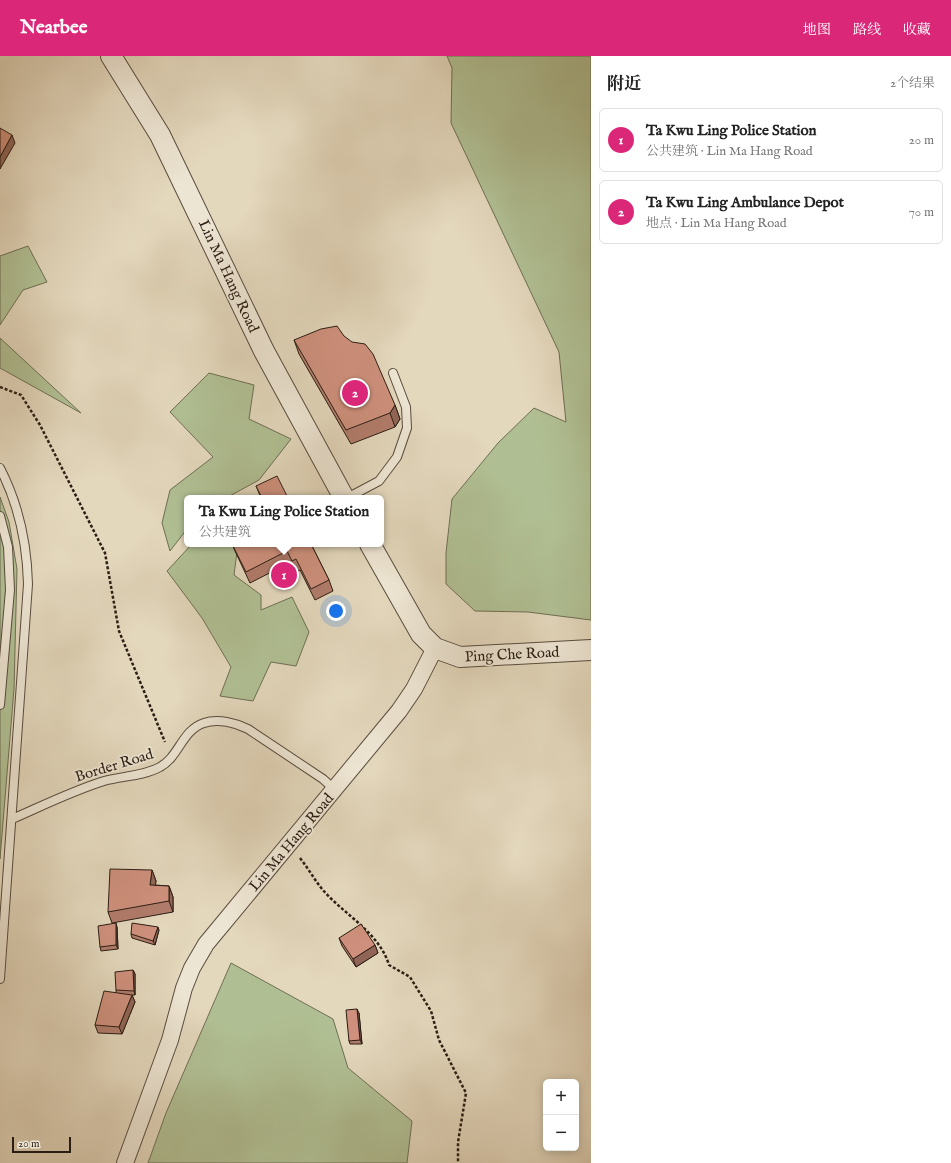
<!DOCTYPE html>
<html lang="zh">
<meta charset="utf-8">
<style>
body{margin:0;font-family:"IM FELL English","Noto Serif SC",serif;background:#f6f6f6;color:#222}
.controls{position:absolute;right:12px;bottom:12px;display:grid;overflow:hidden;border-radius:6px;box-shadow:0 2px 10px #0003}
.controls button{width:36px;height:36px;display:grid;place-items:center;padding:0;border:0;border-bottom:1px solid #e0e0e0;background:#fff;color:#222;font:20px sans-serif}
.scale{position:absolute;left:12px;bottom:10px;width:59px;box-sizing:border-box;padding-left:4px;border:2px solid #2b1d14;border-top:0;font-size:11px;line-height:14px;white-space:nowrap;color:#2b1d14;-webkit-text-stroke:3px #ede5d3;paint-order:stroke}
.you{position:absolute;left:336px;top:555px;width:14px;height:14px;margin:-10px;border:3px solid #fff;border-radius:50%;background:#1a73e8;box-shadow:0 0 0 6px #1a73e833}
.badge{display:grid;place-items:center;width:26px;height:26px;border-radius:50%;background:#db2777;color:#fff;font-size:13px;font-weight:700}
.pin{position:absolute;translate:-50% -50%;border:2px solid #fff;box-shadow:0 1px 4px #0006}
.popup{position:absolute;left:184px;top:439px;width:200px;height:52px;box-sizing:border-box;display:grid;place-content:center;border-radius:6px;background:#fff;filter:drop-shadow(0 1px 3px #0005);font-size:13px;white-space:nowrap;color:#767676}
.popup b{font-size:15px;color:#222}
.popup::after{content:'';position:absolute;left:50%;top:100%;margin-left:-8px;border:8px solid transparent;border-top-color:#fff}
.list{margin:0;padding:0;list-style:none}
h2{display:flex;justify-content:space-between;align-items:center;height:52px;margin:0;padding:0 16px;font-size:17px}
h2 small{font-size:13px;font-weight:400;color:#767676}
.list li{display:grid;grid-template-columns:26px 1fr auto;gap:12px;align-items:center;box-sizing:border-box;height:64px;margin:0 8px 8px;padding:0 8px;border:1px solid #e0e0e0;border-radius:6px}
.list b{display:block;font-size:15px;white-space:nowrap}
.list p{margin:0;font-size:13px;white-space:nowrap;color:#767676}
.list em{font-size:13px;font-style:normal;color:#767676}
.map{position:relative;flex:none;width:591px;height:1107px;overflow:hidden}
header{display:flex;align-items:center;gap:24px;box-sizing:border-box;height:56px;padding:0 20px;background:#db2777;color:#fff}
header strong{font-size:19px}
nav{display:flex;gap:22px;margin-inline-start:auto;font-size:14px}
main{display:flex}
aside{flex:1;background:#fff}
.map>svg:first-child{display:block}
.green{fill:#b0bf93;stroke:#6e6e54}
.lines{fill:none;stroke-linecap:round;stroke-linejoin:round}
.service-casing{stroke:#594c3e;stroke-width:10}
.minor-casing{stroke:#594c3e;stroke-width:18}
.tertiary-casing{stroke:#594c3e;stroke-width:22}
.path{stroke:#2b1d14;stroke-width:2.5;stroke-dasharray:3 2;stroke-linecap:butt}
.service{stroke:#ede5d3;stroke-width:8}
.minor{stroke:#ede5d3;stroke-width:16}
.tertiary{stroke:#ede5d3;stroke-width:20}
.wall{fill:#b17c6b;stroke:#2b1d14}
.shaded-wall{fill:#906557;stroke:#2b1d14}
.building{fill:#ce907c;stroke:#2b1d14}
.labels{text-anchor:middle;stroke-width:3.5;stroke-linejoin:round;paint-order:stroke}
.street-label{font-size:15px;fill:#2b1d14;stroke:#ede5d3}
</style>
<header>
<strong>Nearbee</strong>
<nav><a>地图</a><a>路线</a><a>收藏</a></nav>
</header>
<main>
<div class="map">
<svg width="591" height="1107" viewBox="0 0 591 1107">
<rect width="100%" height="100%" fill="#e3d7bc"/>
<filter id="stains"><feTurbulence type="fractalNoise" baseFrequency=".005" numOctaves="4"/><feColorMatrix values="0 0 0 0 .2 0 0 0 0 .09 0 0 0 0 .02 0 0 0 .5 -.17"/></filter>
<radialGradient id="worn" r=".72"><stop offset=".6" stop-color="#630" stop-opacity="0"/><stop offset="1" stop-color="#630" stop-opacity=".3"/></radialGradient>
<!-- green -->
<path class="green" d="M447 0H591V564L528 556 475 555 446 528V497L452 443 498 387 534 352 566 366 559 296 451 67 452 12Z
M28 190 47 226 23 234 0 269V200Z
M0 282 81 357 0 312Z
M209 317 254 329 249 363 291 383 259 424 226 442H187V473L170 495 162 467 170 434 213 401 170 356Z
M0 441 9 466 17 513 14 633 0 803Z
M192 488H238L234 519 261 539V554L292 541 309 576 296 610 271 606 253 645 220 640 231 611 202 562 167 515Z
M231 907 333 963 348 1012 412 1065 407 1107H148L166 1057Z"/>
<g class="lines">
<defs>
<path id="service" d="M0 412C19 449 27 486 28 528L0 923
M347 442 379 425 397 401 407 372 406 351 393 317
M0 460 8 491 10 534 0 649
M12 763C42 750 72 735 104 725 122 720 144 720 160 711 179 701 182 674 204 667 218 662 236 667 248 673L323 723 335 734"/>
<path id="minor" d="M125 1107 170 984 184 932 192 912 206 888 399 655 414 633 435 592"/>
<path id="tertiary" d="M111 0 160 79 264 295 344 442
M370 488 421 578 435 592 460 601 591 594"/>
</defs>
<!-- service casing -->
<use href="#service" class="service-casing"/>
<!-- minor casing -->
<use href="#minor" class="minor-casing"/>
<!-- tertiary casing -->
<use href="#tertiary" class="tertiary-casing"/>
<!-- path -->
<path class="path" d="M0 331 21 339 40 369 105 497 119 575 165 686
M300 802C308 812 314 823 322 833 343 858 379 876 389 909L410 921 431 955 439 984 466 1037 458 1086V1107"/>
<!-- service -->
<use href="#service" class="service"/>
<!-- minor -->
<use href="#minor" class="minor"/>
<!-- tertiary -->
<use href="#tertiary" class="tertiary"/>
</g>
<!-- wall -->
<path class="wall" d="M294 284 395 349 400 363 395 371 351 388 299 298Z
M256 430 288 442H261Z
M232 488H311L329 524 333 535 315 544 300 514 296 516 291 506 250 527 235 495Z
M152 814 156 825 155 829 169 830 173 841V856L112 867 108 856Z
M117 871 118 893 101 895 100 891Z
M159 874 155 889 132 882 131 878Z
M339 882 375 889 378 897 356 911 342 890Z
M133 914 135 918V939H132L135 946 122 978 98 977 95 969 116 936V934Z
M359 957 362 988H350L349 985Z"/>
<!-- shaded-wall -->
<path class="shaded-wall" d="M12 79 15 87 0 113V101Z
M395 349 400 363 395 371 390 357Z
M152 814 156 825 154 840 150 829Z
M169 830 173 841V856L169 845Z
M116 867 117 871 118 893 116 889Z
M158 871 159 874 155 889 153 885Z
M375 889 378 897 356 911 353 903Z
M133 914 135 918V939L134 935Z
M132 939 135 946 122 978 119 971Z
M357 953 359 957 362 988 360 984Z"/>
<!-- building -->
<path class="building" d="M0 72 12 79 0 101Z
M337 270 344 280 352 286 365 288 373 298 395 349 390 357 346 374 294 284 321 273Z
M277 420 288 442H262L256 430Z
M232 488H311L329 524 311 533 296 503 292 505 287 495 246 516Z
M110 813 152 814 150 829 169 830V845L108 856Z
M116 867V889L100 891 98 870Z
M132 867 158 871 153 885 131 878Z
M361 868 375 889 353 903 339 882Z
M133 914 134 935 116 934 115 916Z
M104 935 132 939 119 971 95 969Z
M357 953 360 984 349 985 346 954Z"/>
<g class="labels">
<!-- street labels -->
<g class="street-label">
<text transform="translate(229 220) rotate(65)" y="5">Lin Ma Hang Road</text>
<text transform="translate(512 598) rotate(-3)" y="5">Ping Che Road</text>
<text transform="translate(114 709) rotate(-17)" y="5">Border Road</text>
<text transform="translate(291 786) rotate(-50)" y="5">Lin Ma Hang Road</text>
</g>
</g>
<rect width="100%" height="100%" filter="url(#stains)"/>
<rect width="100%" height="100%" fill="url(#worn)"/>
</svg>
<div class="controls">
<button>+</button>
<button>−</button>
</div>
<div class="scale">20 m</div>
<div class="you"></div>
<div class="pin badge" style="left:284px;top:519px">1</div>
<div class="popup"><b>Ta Kwu Ling Police Station</b>公共建筑</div>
<div class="pin badge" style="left:355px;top:337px">2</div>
</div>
<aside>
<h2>附近<small>2个结果</small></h2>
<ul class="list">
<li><span class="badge">1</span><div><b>Ta Kwu Ling Police Station</b><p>公共建筑 · Lin Ma Hang Road</p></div><em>20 m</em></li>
<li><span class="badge">2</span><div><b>Ta Kwu Ling Ambulance Depot</b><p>地点 · Lin Ma Hang Road</p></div><em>70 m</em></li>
</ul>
</aside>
</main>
